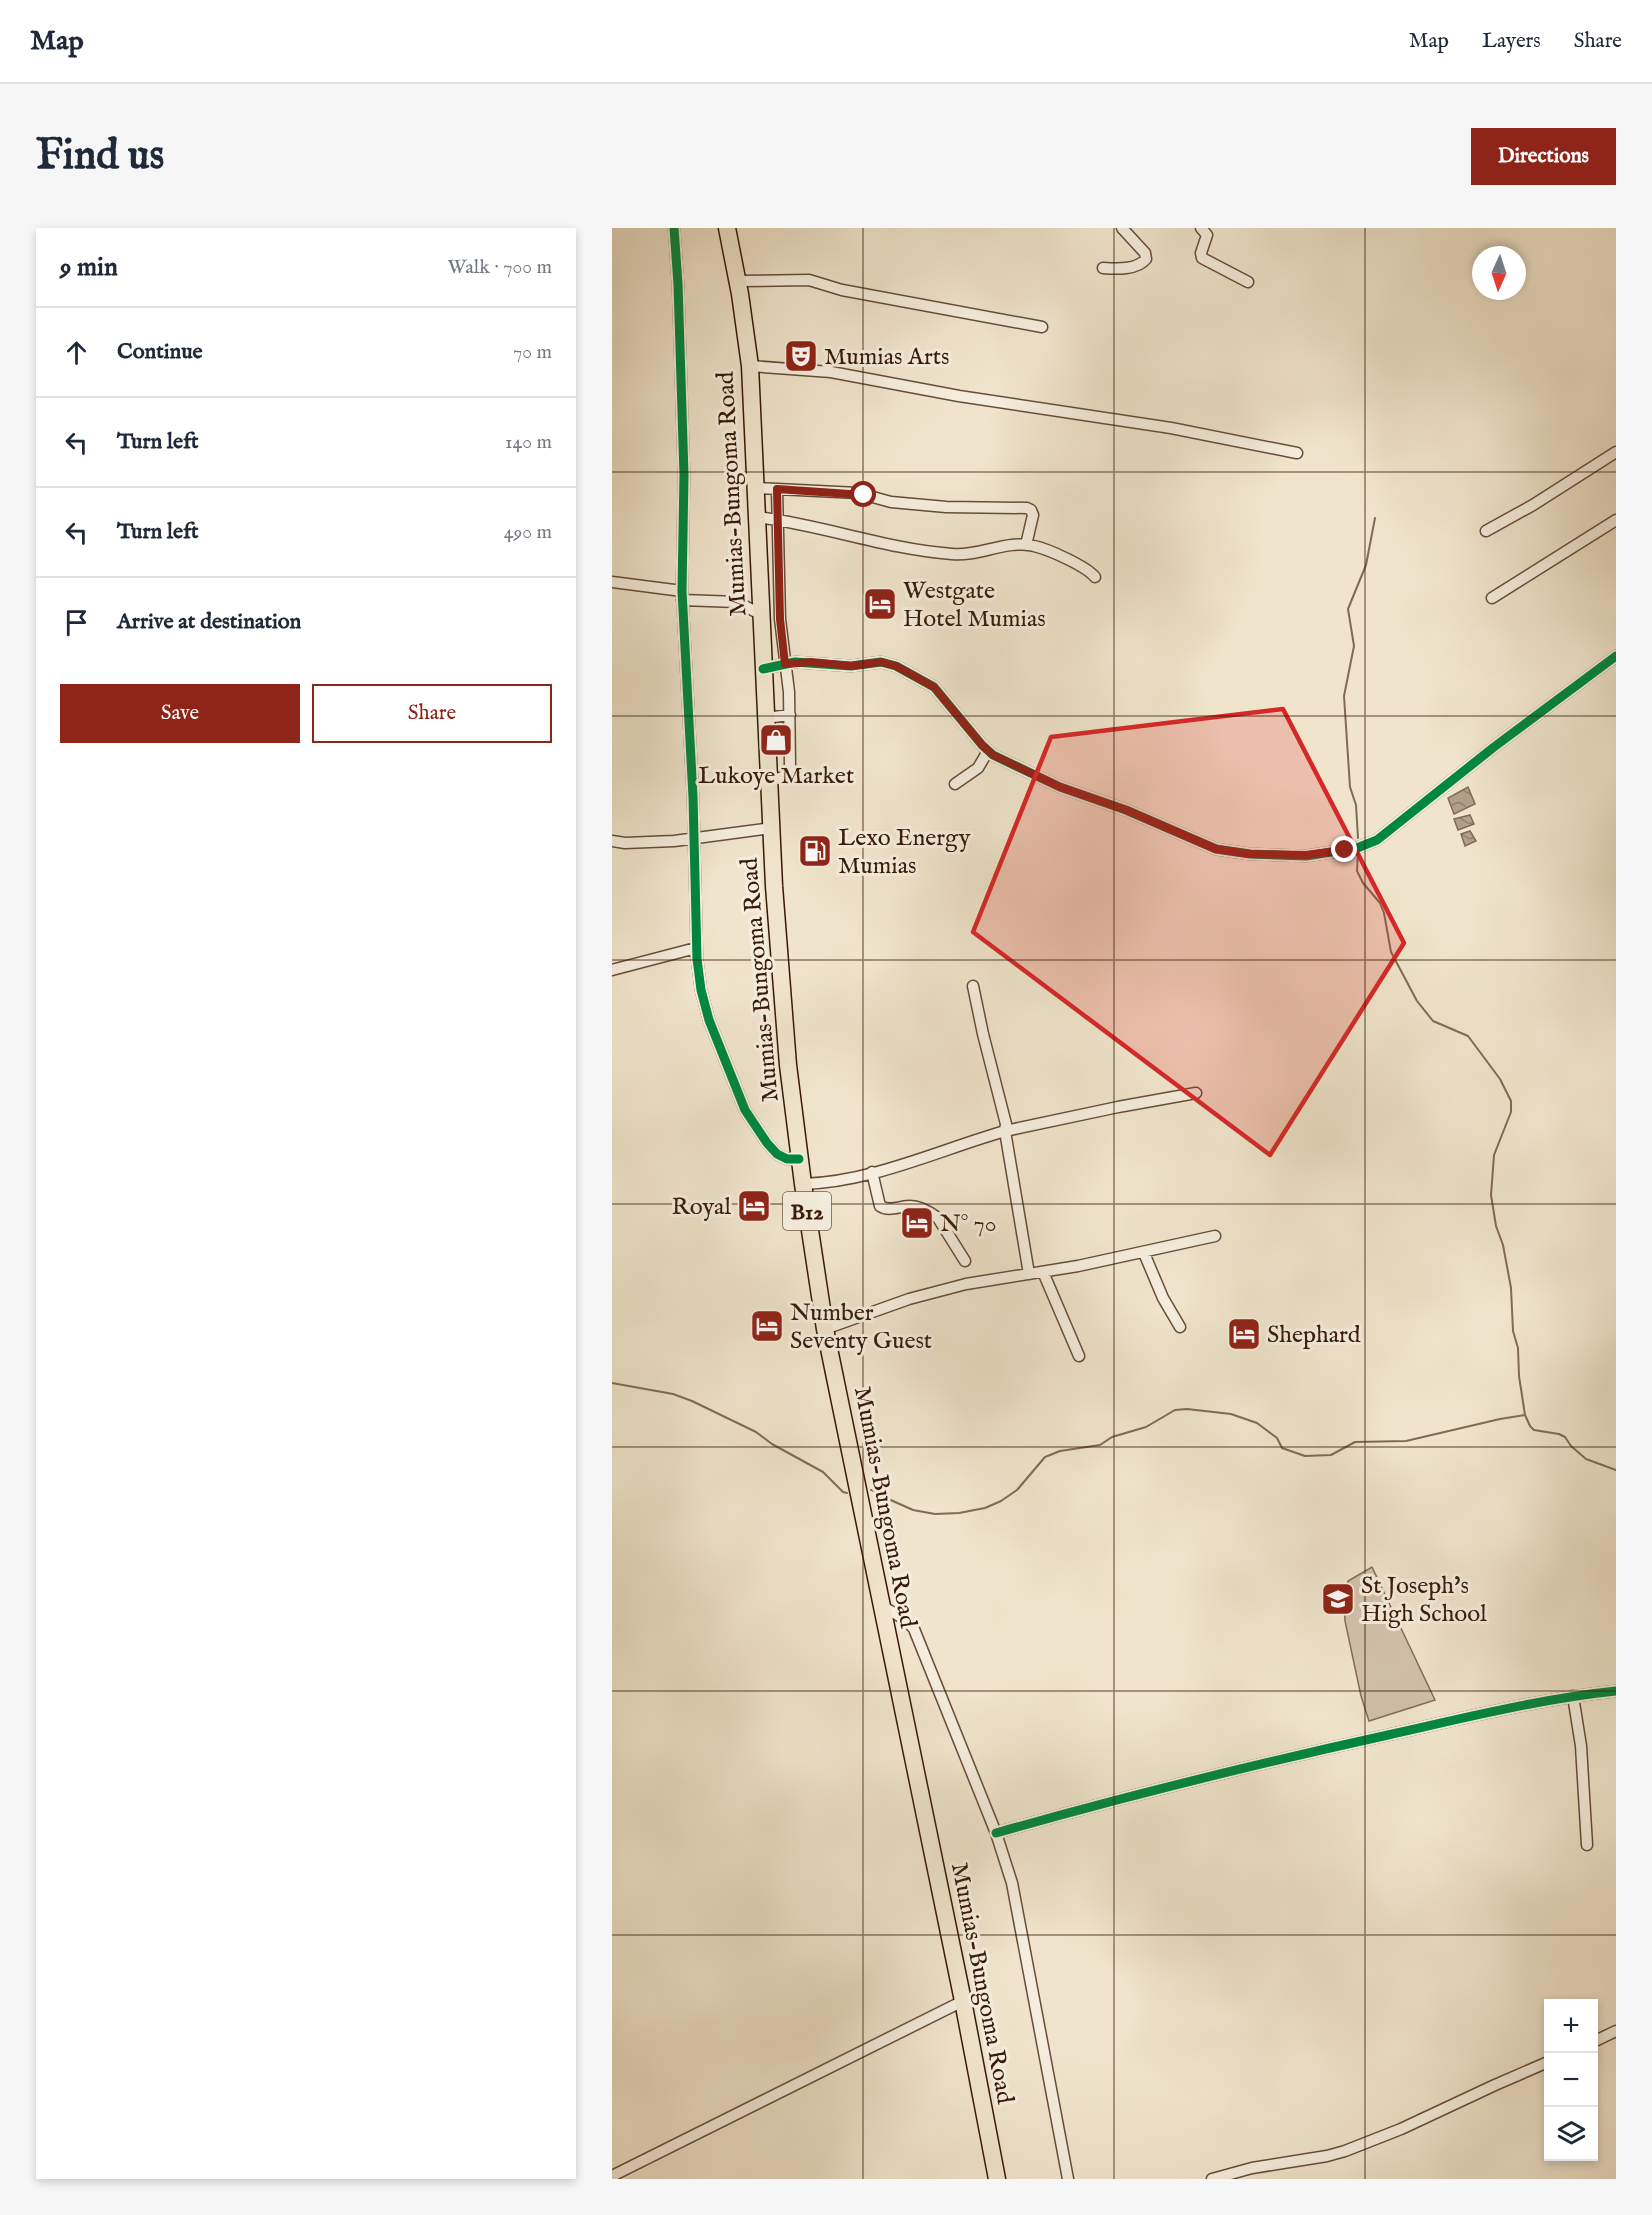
<!DOCTYPE html>
<meta charset="utf-8">
<style>
body{margin:0;font-family:"IM FELL English",serif;background:#f6f6f7;color:#1f2937}
.controls{position:absolute;right:18px;bottom:18px;display:grid;overflow:hidden;border-radius:0px;box-shadow:0 3px 9px #0003}
.controls button{width:54px;height:54px;display:grid;place-items:center;padding:0;border:0;border-bottom:2px solid #e0e1e3;background:#fff;color:#1f2937;font:30px sans-serif}
.compass{position:absolute;left:860px;top:18px;width:54px;height:54px;border-radius:50%;background:#fff;box-shadow:0 3px 9px #0003;rotate:183deg}
.stop{position:absolute;width:18px;height:18px;margin:-14px;border:4px solid #8f2418;border-radius:50%;background:#fff}
.stop.end{background:#8f2418;border-color:#fff;box-shadow:0 2px 6px #0008}
.list{margin:0;padding:0;list-style:none}
h2{display:flex;justify-content:space-between;align-items:center;height:78px;margin:0;padding:0 24px;font-size:26px}
h2 small{font-size:20px;font-weight:400;color:#747a83}
.list li{display:grid;grid-template-columns:39px 1fr auto;gap:18px;align-items:center;box-sizing:border-box;height:90px;padding:0 24px;border-top:2px solid #e0e1e3}
.list b{display:block;font-size:22px;white-space:nowrap}
.list em{font-size:20px;font-style:normal;color:#747a83}
.actions{display:flex;gap:12px;padding:18px 24px}
.actions a{flex:1;padding:14px 0;border:2px solid #8f2418;border-radius:0px;text-align:center;font-size:21px;color:#8f2418}
.actions .main{background:#8f2418;color:#fff}
.icon{flex:none;width:33px;height:33px;fill:none;stroke:currentColor;stroke-width:2;stroke-linecap:round;stroke-linejoin:round}
.map{position:relative;flex:none;width:1004px;height:1951px;overflow:hidden;border-radius:0px}
header{display:flex;align-items:center;gap:36px;box-sizing:border-box;height:84px;padding:0 30px;background:#fff;border-bottom:2px solid #e0e1e3}
header strong{font-size:28px}
nav{display:flex;gap:33px;margin-inline-start:auto;font-size:21px}
.intro{display:flex;align-items:center;justify-content:space-between;box-sizing:border-box;height:144px;padding:0 36px}
h1{margin:0;font-size:42px}
.button{padding:15px 27px;border-radius:0px;background:#8f2418;color:#fff;font-size:21px;font-weight:700}
main{display:flex;gap:36px;padding:0 36px}
aside{flex:1;background:#fff;border-radius:0px;box-shadow:0 3px 9px #0003}
.map>svg:first-child{display:block}
.green{fill:#d1c2ab;stroke:#846e59;stroke-width:1.5}
.water{fill:url(#water-waves);stroke:#816a55;stroke-width:1.5}
.lines{fill:none;stroke-linecap:round;stroke-linejoin:round}
.stream{stroke:#816a55;stroke-width:2}
.minor-casing{stroke:#664d38;stroke-width:13}
.highway-casing{stroke:#381a07;stroke-width:19}
.minor{stroke:#f5eede;stroke-width:10}
.highway{stroke:#f0e5cc;stroke-width:16}
.cycleway-casing{stroke:#f5eede;stroke-width:13}
.cycleway{stroke:#00873e;stroke-width:9}
.route{stroke:#8f2418;stroke-width:8}
.marked{fill:#d62828;fill-opacity:0.2;stroke:#d62828;stroke-width:4.5;stroke-linejoin:round}
.grid{fill:none;stroke:#381a07;stroke-width:1.5;stroke-opacity:0.55}
.labels{text-anchor:middle;stroke-width:6;stroke-linejoin:round;paint-order:stroke}
.shield{fill:#f5eede;stroke:#715a48;stroke-width:1.5}
.shield-label{font-size:22px;font-weight:bold;fill:#381a07}
.poi-label{font-size:24px;fill:#381a07;stroke:#f5eede;text-anchor:start}
.street-label{font-size:24px;fill:#381a07;stroke:#f5eede}
</style>
<header>
<strong>Map</strong>
<nav><a>Map</a><a>Layers</a><a>Share</a></nav>
</header>
<div class="intro"><h1>Find us</h1><a class="button">Directions</a></div>
<main>
<aside>
<h2>9 min<small>Walk · 700 m</small></h2>
<ul class="list">
<li><svg class="icon" aria-label="ahead" viewBox="0 0 24 24"><path d="M12 20V5M6 11l6-6 6 6"/></svg><div><b>Continue</b></div><em>70 m</em></li>
<li><svg class="icon" aria-label="left" viewBox="0 0 24 24"><path d="M17 20v-9H6M10 6l-5 5 5 5"/></svg><div><b>Turn left</b></div><em>140 m</em></li>
<li><svg class="icon" aria-label="left" viewBox="0 0 24 24"><path d="M17 20v-9H6M10 6l-5 5 5 5"/></svg><div><b>Turn left</b></div><em>490 m</em></li>
<li><svg class="icon" aria-label="arrive" viewBox="0 0 24 24"><path d="M6 21V4h12l-3 4 3 4H6"/></svg><div><b>Arrive at destination</b></div></li>
</ul>
<div class="actions"><a class="main">Save</a><a>Share</a></div>
</aside>
<div class="map">
<svg width="1004" height="1951" viewBox="0 0 1004 1951">
<defs>
<pattern id="water-waves" width="16" height="10" patternUnits="userSpaceOnUse" patternTransform="scale(1.5)"><rect width="16" height="10" fill="#b1a089"/><path d="M0 5q4-4 8 0t8 0" fill="none" stroke="#91826e"/></pattern>
</defs>
<rect width="100%" height="100%" fill="#f0e5cc"/>
<filter id="stains"><feTurbulence type="fractalNoise" baseFrequency=".00333" numOctaves="4"/><feColorMatrix values="0 0 0 0 .2 0 0 0 0 .09 0 0 0 0 .02 0 0 0 .5 -.17"/></filter>
<radialGradient id="worn" r=".72"><stop offset=".6" stop-color="#630" stop-opacity="0"/><stop offset="1" stop-color="#630" stop-opacity=".3"/></radialGradient>
<!-- green -->
<path class="green" d="M760 1339 823 1472 757 1493 749 1468 733 1393 732 1371 736 1353Z"/>
<!-- water -->
<path class="water" d="M856 559 863 576 842 586 836 570Z
M858 587 862 596 846 602 842 591Z
M858 603 864 613 853 618 849 606Z"/>
<g class="lines">
<!-- stream -->
<path class="stream" d="M746 610 744 577 738 559 732 468 742 418 736 381 754 337 763 290
M746 623 745 643 751 655 768 675 772 685 779 724 805 773 821 793 856 808 888 851 899 873V884L882 927 879 967 884 998 891 1017 899 1060 901 1103 906 1120 907 1148 913 1187 918 1198 922 1202 947 1206 953 1209 959 1218 974 1231 1004 1242
M0 1155 61 1166 80 1173 144 1204 160 1216 211 1244 231 1264 235 1265
M259 1262 267 1264 272 1269 301 1282 323 1286 347 1285 373 1280 389 1273 405 1262 433 1229 448 1223 488 1217 500 1209 534 1199 563 1182 575 1181 619 1186 645 1195 665 1210 670 1220 693 1228 719 1227 743 1214 794 1213 888 1191 913 1187"/>
<defs>
<path id="minor" d="M62 0 66 56 72 247 70 363 81 569 85 731 89 762 97 792 133 882 155 915 165 926 175 931H187
M589 0 595 7 589 25 590 30 636 54
M491 40C505 41 525 42 534 31L533 25 510 0
M126 53 197 52 230 62 430 99
M138 138 219 144 347 168 559 200 685 225
M144 260 246 265 279 274 334 279 415 280 419 282 421 287 414 317
M145 289C211 297 273 321 340 326 367 329 395 311 422 318 436 321 474 338 483 349
M874 303 921 277 1004 224
M0 354 70 363
M880 370 1004 292
M70 372 125 374 148 386
M151 441 183 434 239 438 269 434 284 438 322 459 370 517 381 527 448 559 514 582 604 621 638 626 694 628 745 620 765 612 882 519 1004 428
M153 490 178 487
M157 553C168 550 175 550 178 537L177 464 168 391 165 261
M343 556 366 540 376 523
M0 613 13 615 62 613 159 600
M0 742 84 720
M361 758 371 806 394 896 393 903 506 879 584 865
M260 944 268 978C277 984 288 978 298 978 308 978 318 984 326 990L353 1033
M191 956C260 954 327 922 393 903L417 1046
M532 1025 551 1070 568 1099
M431 1044 467 1128
M213 1101 297 1071 354 1056 466 1038 603 1008
M270 1378 294 1392 302 1401 384 1605 400 1655 456 1951
M961 1468 969 1518 975 1617
M384 1605C514 1568 644 1536 776 1507 852 1490 927 1471 1004 1463
M981 1814 1004 1803
M0 1948 351 1773
M600 1951 640 1940 715 1928 733 1923 789 1901 883 1857 936 1834"/>
<path id="highway" d="M115 0 128 66 138 138 162 658 176 837 191 956 213 1101 351 1773 385 1951"/>
</defs>
<!-- minor casing -->
<use href="#minor" class="minor-casing"/>
<!-- highway casing -->
<use href="#highway" class="highway-casing"/>
<!-- minor -->
<use href="#minor" class="minor"/>
<!-- highway -->
<use href="#highway" class="highway"/>
<defs>
<path id="cycleway" d="M62 0 66 56 72 247 70 363 81 569 85 731 89 762 97 792 133 882 155 915 165 926 175 931H187
M151 441 183 434 239 438 269 434 284 438 322 459 370 517 381 527 448 559 514 582 604 621 638 626 694 628 745 620 765 612 882 519 1004 428
M384 1605C514 1568 644 1536 776 1507 852 1490 927 1471 1004 1463"/>
</defs>
<!-- cycleway casing -->
<use href="#cycleway" class="cycleway-casing"/>
<!-- cycleway -->
<use href="#cycleway" class="cycleway"/>
</g>
<g class="lines">
<!-- route -->
<path class="route" d="M252 267 165 261 168 391 173 436 199 434 239 438 269 434 284 438 322 459 370 517 381 527 448 559 514 582 604 621 638 626 694 627 733 622"/>
</g>
<!-- marked area -->
<path class="marked" d="M671 481 792 715 658 927 361 704 439 509Z"/>
<!-- grid -->
<path class="grid" d="M251 0V1951M502 0V1951M753 0V1951M0 244H1004M0 488H1004M0 732H1004M0 976H1004M0 1219H1004M0 1463H1004M0 1707H1004"/>
<!-- icons -->
<defs>
<symbol id="theatre-square" viewBox="-11 -11 22 22"><rect x="-9" y="-9" width="18" height="18" rx="4" fill="#8f2418" stroke="#f5eede"/><path d="M-5-5.5Q0-4 5-5.5V0Q5 5 0 6Q-5 5-5 0ZM-3.3-2.5H-1v1.5H-3.3ZM1-2.5H3.3v1.5H1ZM-2.8 1Q0 5.5 2.8 1Z" fill="#fff"/></symbol>
<symbol id="hotel-square" viewBox="-11 -11 22 22"><rect x="-9" y="-9" width="18" height="18" rx="4" fill="#8f2418" stroke="#f5eede"/><path d="M-6-4.5h1.5V1H6V5H4.5V3h-9V5H-6ZM-4 0a1.8 1.8 0 1 1 3.6 0ZM.5 0V-2.5h3Q6-2.5 6 0Z" fill="#fff"/></symbol>
<symbol id="shop-square" viewBox="-11 -11 22 22"><rect x="-9" y="-9" width="18" height="18" rx="4" fill="#8f2418" stroke="#f5eede"/><path d="M-5-2.5h2.3a2.7 3.5 0 0 1 5.4 0H5L5.5 6h-11ZM-1.5-2.5h3a1.5 2.3 0 0 0-3 0Z" fill="#fff"/></symbol>
<symbol id="fuel-square" viewBox="-11 -11 22 22"><rect x="-9" y="-9" width="18" height="18" rx="4" fill="#8f2418" stroke="#f5eede"/><path d="M-5.5-6h7V0h2V4h1.3V-2.5L3-4.5l.8-.8L6-3V5H2.5V1h-1V6h-7ZM-4.2-4.7v3.2H.2V-4.7Z" fill="#fff"/></symbol>
<symbol id="school-square" viewBox="-11 -11 22 22"><rect x="-9" y="-9" width="18" height="18" rx="4" fill="#8f2418" stroke="#f5eede"/><path d="M0-5L7-2L0 1L-7-2ZM-4 1L0 2.5L4 1V4Q0 6-4 4Z" fill="#fff"/></symbol>
</defs>
<g fill-rule="evenodd">
<use href="#theatre-square" x="170" y="109" width="38" height="38"/>
<use href="#hotel-square" x="249" y="357" width="38" height="38"/>
<use href="#shop-square" x="145" y="493" width="38" height="38"/>
<use href="#fuel-square" x="184" y="604" width="38" height="38"/>
<use href="#hotel-square" x="123" y="959" width="38" height="38"/>
<use href="#hotel-square" x="286" y="976" width="38" height="38"/>
<use href="#hotel-square" x="136" y="1079" width="38" height="38"/>
<use href="#hotel-square" x="613" y="1087" width="38" height="38"/>
<use href="#school-square" x="707" y="1352" width="38" height="38"/>
</g>
<g class="labels">
<!-- shield labels -->
<rect class="shield" x="171" y="964" width="48" height="38" rx="4.5"/>
<g class="shield-label">
<text x="195" y="991">B12</text>
</g>
<!-- poi labels -->
<g class="poi-label">
<text x="212" y="136">Mumias Arts</text>
<text x="291" y="370">Westgate<tspan x="291" dy="28">Hotel Mumias</tspan></text>
<text x="164" y="555" text-anchor="middle">Lukoye Market</text>
<text x="226" y="617">Lexo Energy<tspan x="226" dy="28">Mumias</tspan></text>
<text x="119" y="986" text-anchor="end">Royal</text>
<text x="328" y="1003">N° 70</text>
<text x="178" y="1092">Number<tspan x="178" dy="28">Seventy Guest</tspan></text>
<text x="655" y="1114">Shephard</text>
<text x="749" y="1365">St Joseph's<tspan x="749" dy="28">High School</tspan></text>
</g>
<!-- street labels -->
<g class="street-label">
<text transform="translate(119 266) rotate(-93)" y="8">Mumias-Bungoma Road</text>
<text transform="translate(147 752) rotate(-95)" y="8">Mumias-Bungoma Road</text>
<text transform="translate(274 1279) rotate(79)" y="8">Mumias-Bungoma Road</text>
<text transform="translate(371 1755) rotate(79)" y="8">Mumias-Bungoma Road</text>
</g>
</g>
<rect width="100%" height="100%" filter="url(#stains)"/>
<rect width="100%" height="100%" fill="url(#worn)"/>
</svg>
<div class="controls">
<button>+</button>
<button>−</button>
<button><svg class="icon" aria-label="layers" viewBox="0 0 24 24"><path d="M12 4l9 5-9 5-9-5zM3 14l9 5 9-5"/></svg></button>
</div>
<svg class="compass" viewBox="-18 -18 36 36"><path d="M0-13l5 13h-10z" fill="#e53935"/><path d="M0 13l5-13h-10z" fill="#747a83"/></svg>
<div class="stop" style="left:252px;top:267px"></div>
<div class="stop end" style="left:733px;top:622px"></div>
</div>
</main>
